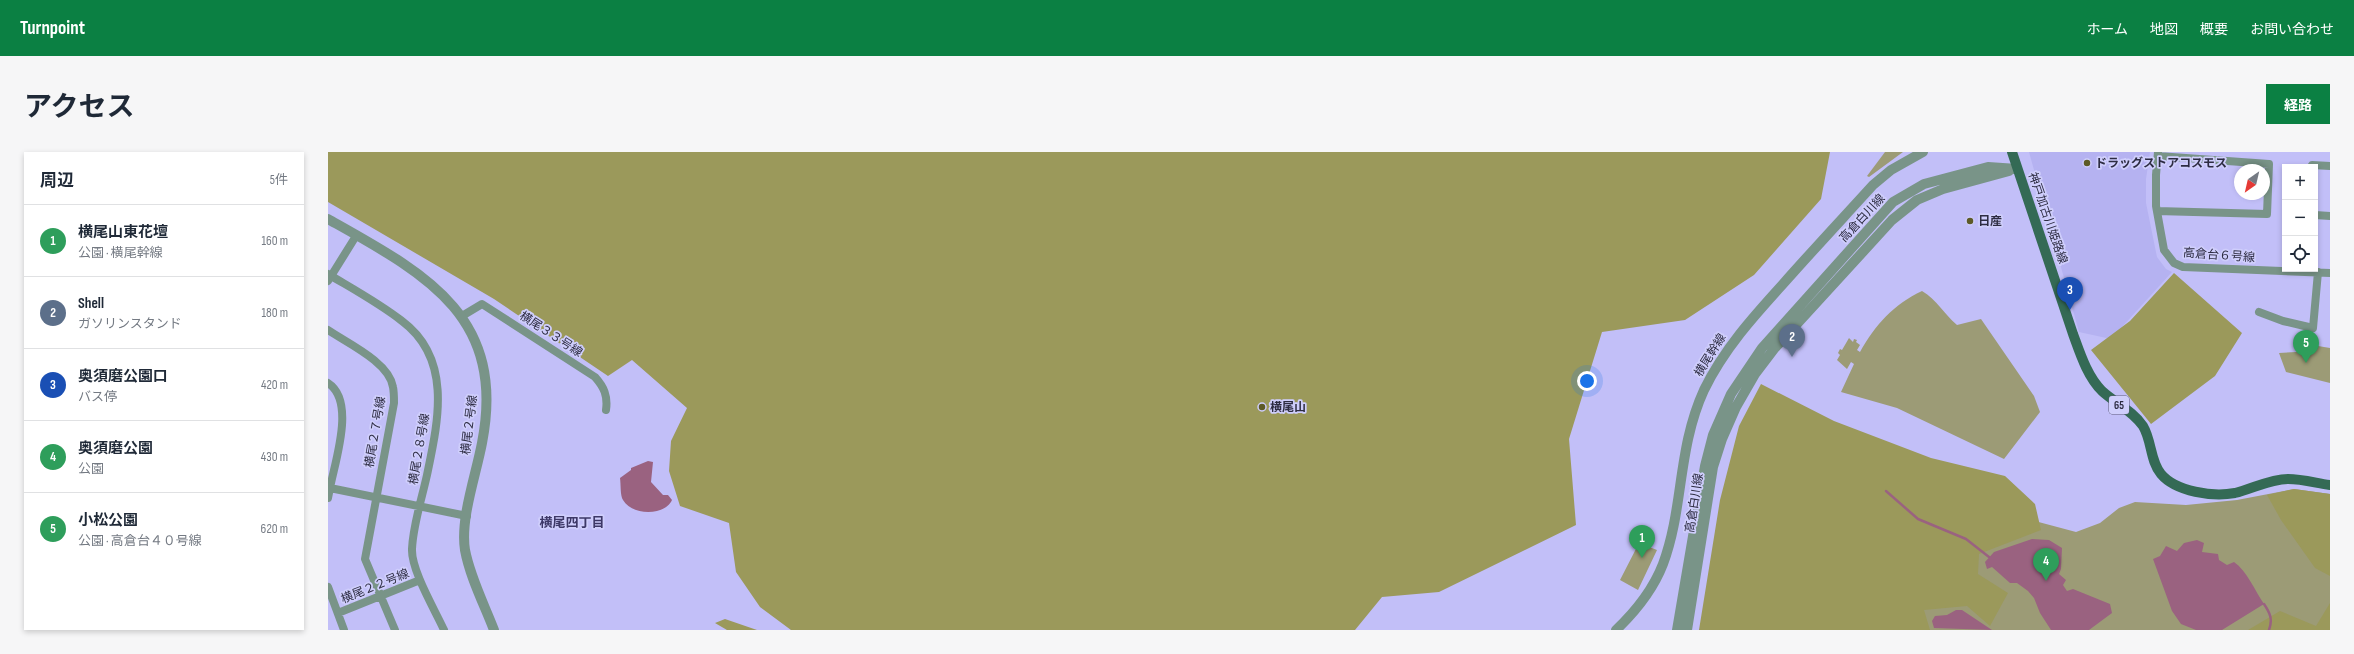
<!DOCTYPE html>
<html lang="ja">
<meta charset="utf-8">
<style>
body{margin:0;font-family:"Sofia Sans Condensed","Noto Sans JP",sans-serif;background:#f6f6f7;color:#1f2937}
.controls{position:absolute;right:12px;top:12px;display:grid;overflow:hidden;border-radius:0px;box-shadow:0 2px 6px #0003}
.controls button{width:36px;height:36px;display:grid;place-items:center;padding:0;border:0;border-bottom:1px solid #e0e1e3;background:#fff;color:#1f2937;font:20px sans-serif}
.compass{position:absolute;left:1906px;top:12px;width:36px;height:36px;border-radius:50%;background:#fff;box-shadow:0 2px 6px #0003;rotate:214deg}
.you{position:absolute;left:1259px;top:229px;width:14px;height:14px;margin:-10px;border:3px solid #fff;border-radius:50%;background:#1a73e8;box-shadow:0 0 0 6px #1a73e833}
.badge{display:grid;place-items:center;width:26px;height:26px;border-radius:50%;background:#0b8043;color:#fff;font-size:13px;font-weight:700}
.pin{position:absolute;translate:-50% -33px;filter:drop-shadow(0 1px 2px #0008)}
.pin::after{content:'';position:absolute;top:21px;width:14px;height:12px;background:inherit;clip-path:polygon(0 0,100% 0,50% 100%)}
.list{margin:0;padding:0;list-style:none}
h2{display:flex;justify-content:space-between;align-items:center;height:52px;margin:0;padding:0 16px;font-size:17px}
h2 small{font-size:13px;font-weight:400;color:#747a83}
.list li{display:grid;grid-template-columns:26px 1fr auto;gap:12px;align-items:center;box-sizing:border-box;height:72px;padding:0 16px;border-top:1px solid #e0e1e3}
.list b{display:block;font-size:15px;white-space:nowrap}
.list p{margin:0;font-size:13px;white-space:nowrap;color:#747a83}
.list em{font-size:13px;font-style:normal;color:#747a83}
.icon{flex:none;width:22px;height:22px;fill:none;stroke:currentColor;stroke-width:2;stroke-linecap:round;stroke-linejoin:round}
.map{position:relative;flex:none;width:2002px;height:478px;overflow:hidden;border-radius:0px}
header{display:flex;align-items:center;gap:24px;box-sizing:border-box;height:56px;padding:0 20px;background:#0b8043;color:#fff}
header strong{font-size:19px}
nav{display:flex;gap:22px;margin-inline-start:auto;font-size:14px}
.intro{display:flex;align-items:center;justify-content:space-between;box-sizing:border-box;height:96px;padding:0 24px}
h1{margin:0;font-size:28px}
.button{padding:10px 18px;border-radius:0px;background:#0b8043;color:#fff;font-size:14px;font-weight:700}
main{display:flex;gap:24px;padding:0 24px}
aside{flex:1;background:#fff;border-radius:0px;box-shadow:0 2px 6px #0003}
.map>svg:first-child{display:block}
.built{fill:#b5b2f1}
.green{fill:#9c9b76}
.forest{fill:#9b995b}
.water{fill:#9a6280}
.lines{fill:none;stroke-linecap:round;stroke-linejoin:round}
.stream{stroke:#9a6280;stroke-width:2.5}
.minor{stroke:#799488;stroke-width:8}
.tertiary{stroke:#799488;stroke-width:10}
.primary{stroke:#346a55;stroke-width:10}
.poi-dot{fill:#5d5a27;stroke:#cfcefc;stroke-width:1.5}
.labels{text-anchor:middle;stroke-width:3.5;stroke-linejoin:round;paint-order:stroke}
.shield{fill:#cfcefc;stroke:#5e5d7a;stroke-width:1}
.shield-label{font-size:11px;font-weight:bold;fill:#2d2c42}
.poi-label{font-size:12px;font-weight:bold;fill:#2d2c42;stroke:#cfcefc;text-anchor:start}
.street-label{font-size:12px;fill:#2d2c42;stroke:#cfcefc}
.neighbourhood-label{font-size:13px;font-weight:bold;fill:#3d3867;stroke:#cfcefc}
</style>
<header>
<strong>Turnpoint</strong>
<nav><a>ホーム</a><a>地図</a><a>概要</a><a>お問い合わせ</a></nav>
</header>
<div class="intro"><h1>アクセス</h1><a class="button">経路</a></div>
<main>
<aside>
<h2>周辺<small>5件</small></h2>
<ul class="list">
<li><span class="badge" style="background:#2e9e5b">1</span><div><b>横尾山東花壇</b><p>公園 · 横尾幹線</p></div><em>160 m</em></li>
<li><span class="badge" style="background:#5c6f8a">2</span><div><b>Shell</b><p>ガソリンスタンド</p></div><em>180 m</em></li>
<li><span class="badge" style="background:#1a4fb4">3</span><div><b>奥須磨公園口</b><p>バス停</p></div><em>420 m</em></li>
<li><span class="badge" style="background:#2e9e5b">4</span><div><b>奥須磨公園</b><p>公園</p></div><em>430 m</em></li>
<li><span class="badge" style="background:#2e9e5b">5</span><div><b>小松公園</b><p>公園 · 高倉台４０号線</p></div><em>620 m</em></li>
</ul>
</aside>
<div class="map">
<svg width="2002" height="478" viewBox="0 0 2002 478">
<rect width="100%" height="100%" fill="#c2bff8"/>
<!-- built -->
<path class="built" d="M1701 0H1822L1818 27V51L1829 105 1838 117 1844 120 1783 187 1751 180Z"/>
<!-- green -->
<path class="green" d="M1557 0H1575L1541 25 1539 24Z
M1594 139C1609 148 1616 162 1629 173L1653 167 1706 244 1712 260 1676 307 1569 256 1513 240 1526 212 1523 210 1519 217 1509 208 1512 203 1510 201 1512 197 1514 198 1521 186 1525 190 1526 187 1529 188 1528 190 1532 193 1529 198 1532 200C1547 173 1566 152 1594 139Z
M1984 193 2002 196V231L1958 220 1951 201 1969 200Z
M1966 337 2002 342V478H1417L1699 367 1748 380 1772 371 1791 356 1807 350 1858 353 1909 348Z
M1311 391 1329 398 1310 438 1292 428Z"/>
<!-- forest -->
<path class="forest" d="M0 0H1502L1493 47 1426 123 1357 168 1274 180 1241 287 1248 373 1111 440 1054 445 1027 478H463L432 455 408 420 401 371 352 354 341 319 343 289 359 256 304 208 280 224 166 147 0 50Z
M1846 121 1914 181 1887 224 1823 272 1763 198 1802 169Z
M1433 232 1506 269 1603 306 1677 324 1707 352 1713 378 1651 402 1650 422 1680 441 1662 474 1639 454 1596 458 1602 478H1371L1392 348 1411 274Z
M1966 337 2002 342V424L1987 416 1953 368 1939 343Z
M2002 451V478H1920L1952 459 1988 474Z
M397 467 429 478H399L387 471Z"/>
<!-- water -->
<path class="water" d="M320 309 325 310 323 330 335 343H340L344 348C337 364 304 364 295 348 292 343 293 333 292 326L303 318V316Z
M1704 387 1721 388 1734 396 1733 417 1731 422 1738 428 1735 433 1739 439 1745 437 1782 452 1784 461 1761 478H1723L1712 461 1706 446 1700 439 1689 431H1682L1664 415 1659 417 1657 410 1666 400Z
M1869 388 1876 391 1874 400 1890 402 1891 408 1899 413 1906 410C1919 419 1927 439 1936 452L1894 478H1868L1853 472 1844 459 1825 407 1832 404 1838 394 1849 399 1856 391Z
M1628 458H1634L1664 478 1606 476 1604 469 1607 464 1619 463Z"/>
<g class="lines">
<!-- stream -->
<path class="stream" d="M1558 339 1590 367 1638 387 1661 405
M1936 452C1942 461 1945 467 1941 478"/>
<!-- minor -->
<path class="minor" d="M1830 0 1828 23V54L1836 98 1846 111 1855 115 2002 121
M1983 15 1984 13 2002 14
M1829 59 1939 62 1941 12 1830 4
M1987 63 2002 64
M0 122C25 137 51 151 74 169 125 207 110 270 99 323 94 346 85 373 84 397 83 418 107 458 116 478
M0 129 28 84
M1931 160 1955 169 1985 176 1990 120
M134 164 154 152 267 225C276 235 280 244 278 258
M0 178C19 191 61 210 65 235 66 240 66 246 66 251L37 407 67 478
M0 231C28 249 7 309 2 336L139 364
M0 336H2L0 346
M0 435 16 478
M10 461 92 428"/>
<!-- tertiary -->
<path class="tertiary" d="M0 67C96 121 179 163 154 291 148 323 132 367 137 398 142 425 156 452 166 478
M1288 478C1308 459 1325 438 1335 412 1356 356 1349 297 1376 238 1396 197 1425 165 1455 132 1485 98 1515 66 1545 33L1563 18 1595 0
M1349 478 1377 314 1385 283 1403 242 1434 196 1565 50 1596 32 1660 15 1689 17
M1359 478 1385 315 1394 287 1408 255 1427 222 1446 197 1564 68 1589 48 1615 37 1681 19"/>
<!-- primary -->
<path class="primary" d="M1684 0 1745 182C1752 201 1759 224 1774 239 1787 251 1805 259 1815 274 1824 289 1822 309 1833 322 1848 340 1885 345 1907 341 1924 337 1942 327 1960 327 1974 327 1988 331 2002 333"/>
</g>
<!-- markers -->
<g class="poi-dot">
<circle cx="1759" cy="11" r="4"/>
<circle cx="1642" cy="69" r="4"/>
<circle cx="934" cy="255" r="4"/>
</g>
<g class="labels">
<!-- shield labels -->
<rect class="shield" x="1781" y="244" width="20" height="18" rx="3"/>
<g class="shield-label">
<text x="1791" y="257">65</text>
</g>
<!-- poi labels -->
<g class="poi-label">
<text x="1767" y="15">ドラッグストアコスモス</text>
<text x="1650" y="73">日産</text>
<text x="942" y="259">横尾山</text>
</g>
<!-- street labels -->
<g class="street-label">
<text transform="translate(1534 66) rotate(-47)" y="4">高倉白川線</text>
<text transform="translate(1720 66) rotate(71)" y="4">神戸加古川姫路線</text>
<text transform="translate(1891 103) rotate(4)" y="4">高倉台６号線</text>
<text transform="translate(223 182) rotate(33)" y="4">横尾３３号線</text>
<text transform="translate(1382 203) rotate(-58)" y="4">横尾幹線</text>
<text transform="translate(141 273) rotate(-83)" y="4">横尾２号線</text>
<text transform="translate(47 280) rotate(-80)" y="4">横尾２７号線</text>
<text transform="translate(91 297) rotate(-80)" y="4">横尾２８号線</text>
<text transform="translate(1366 351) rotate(-81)" y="4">高倉白川線</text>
<text transform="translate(47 434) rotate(-22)" y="4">横尾２２号線</text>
</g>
<!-- neighbourhood labels -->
<g class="neighbourhood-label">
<text x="244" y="375">横尾四丁目</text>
</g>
</g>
</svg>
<div class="controls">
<button>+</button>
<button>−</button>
<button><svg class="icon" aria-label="locate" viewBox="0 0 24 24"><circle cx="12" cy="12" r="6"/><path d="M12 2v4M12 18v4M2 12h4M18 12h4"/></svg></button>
</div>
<svg class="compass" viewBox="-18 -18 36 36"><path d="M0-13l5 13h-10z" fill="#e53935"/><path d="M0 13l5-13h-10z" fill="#747a83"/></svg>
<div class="you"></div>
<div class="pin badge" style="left:1314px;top:406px;background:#2e9e5b">1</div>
<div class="pin badge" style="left:1464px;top:205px;background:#5c6f8a">2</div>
<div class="pin badge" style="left:1742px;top:158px;background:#1a4fb4">3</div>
<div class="pin badge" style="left:1718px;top:429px;background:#2e9e5b">4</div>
<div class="pin badge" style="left:1978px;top:211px;background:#2e9e5b">5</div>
</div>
</main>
